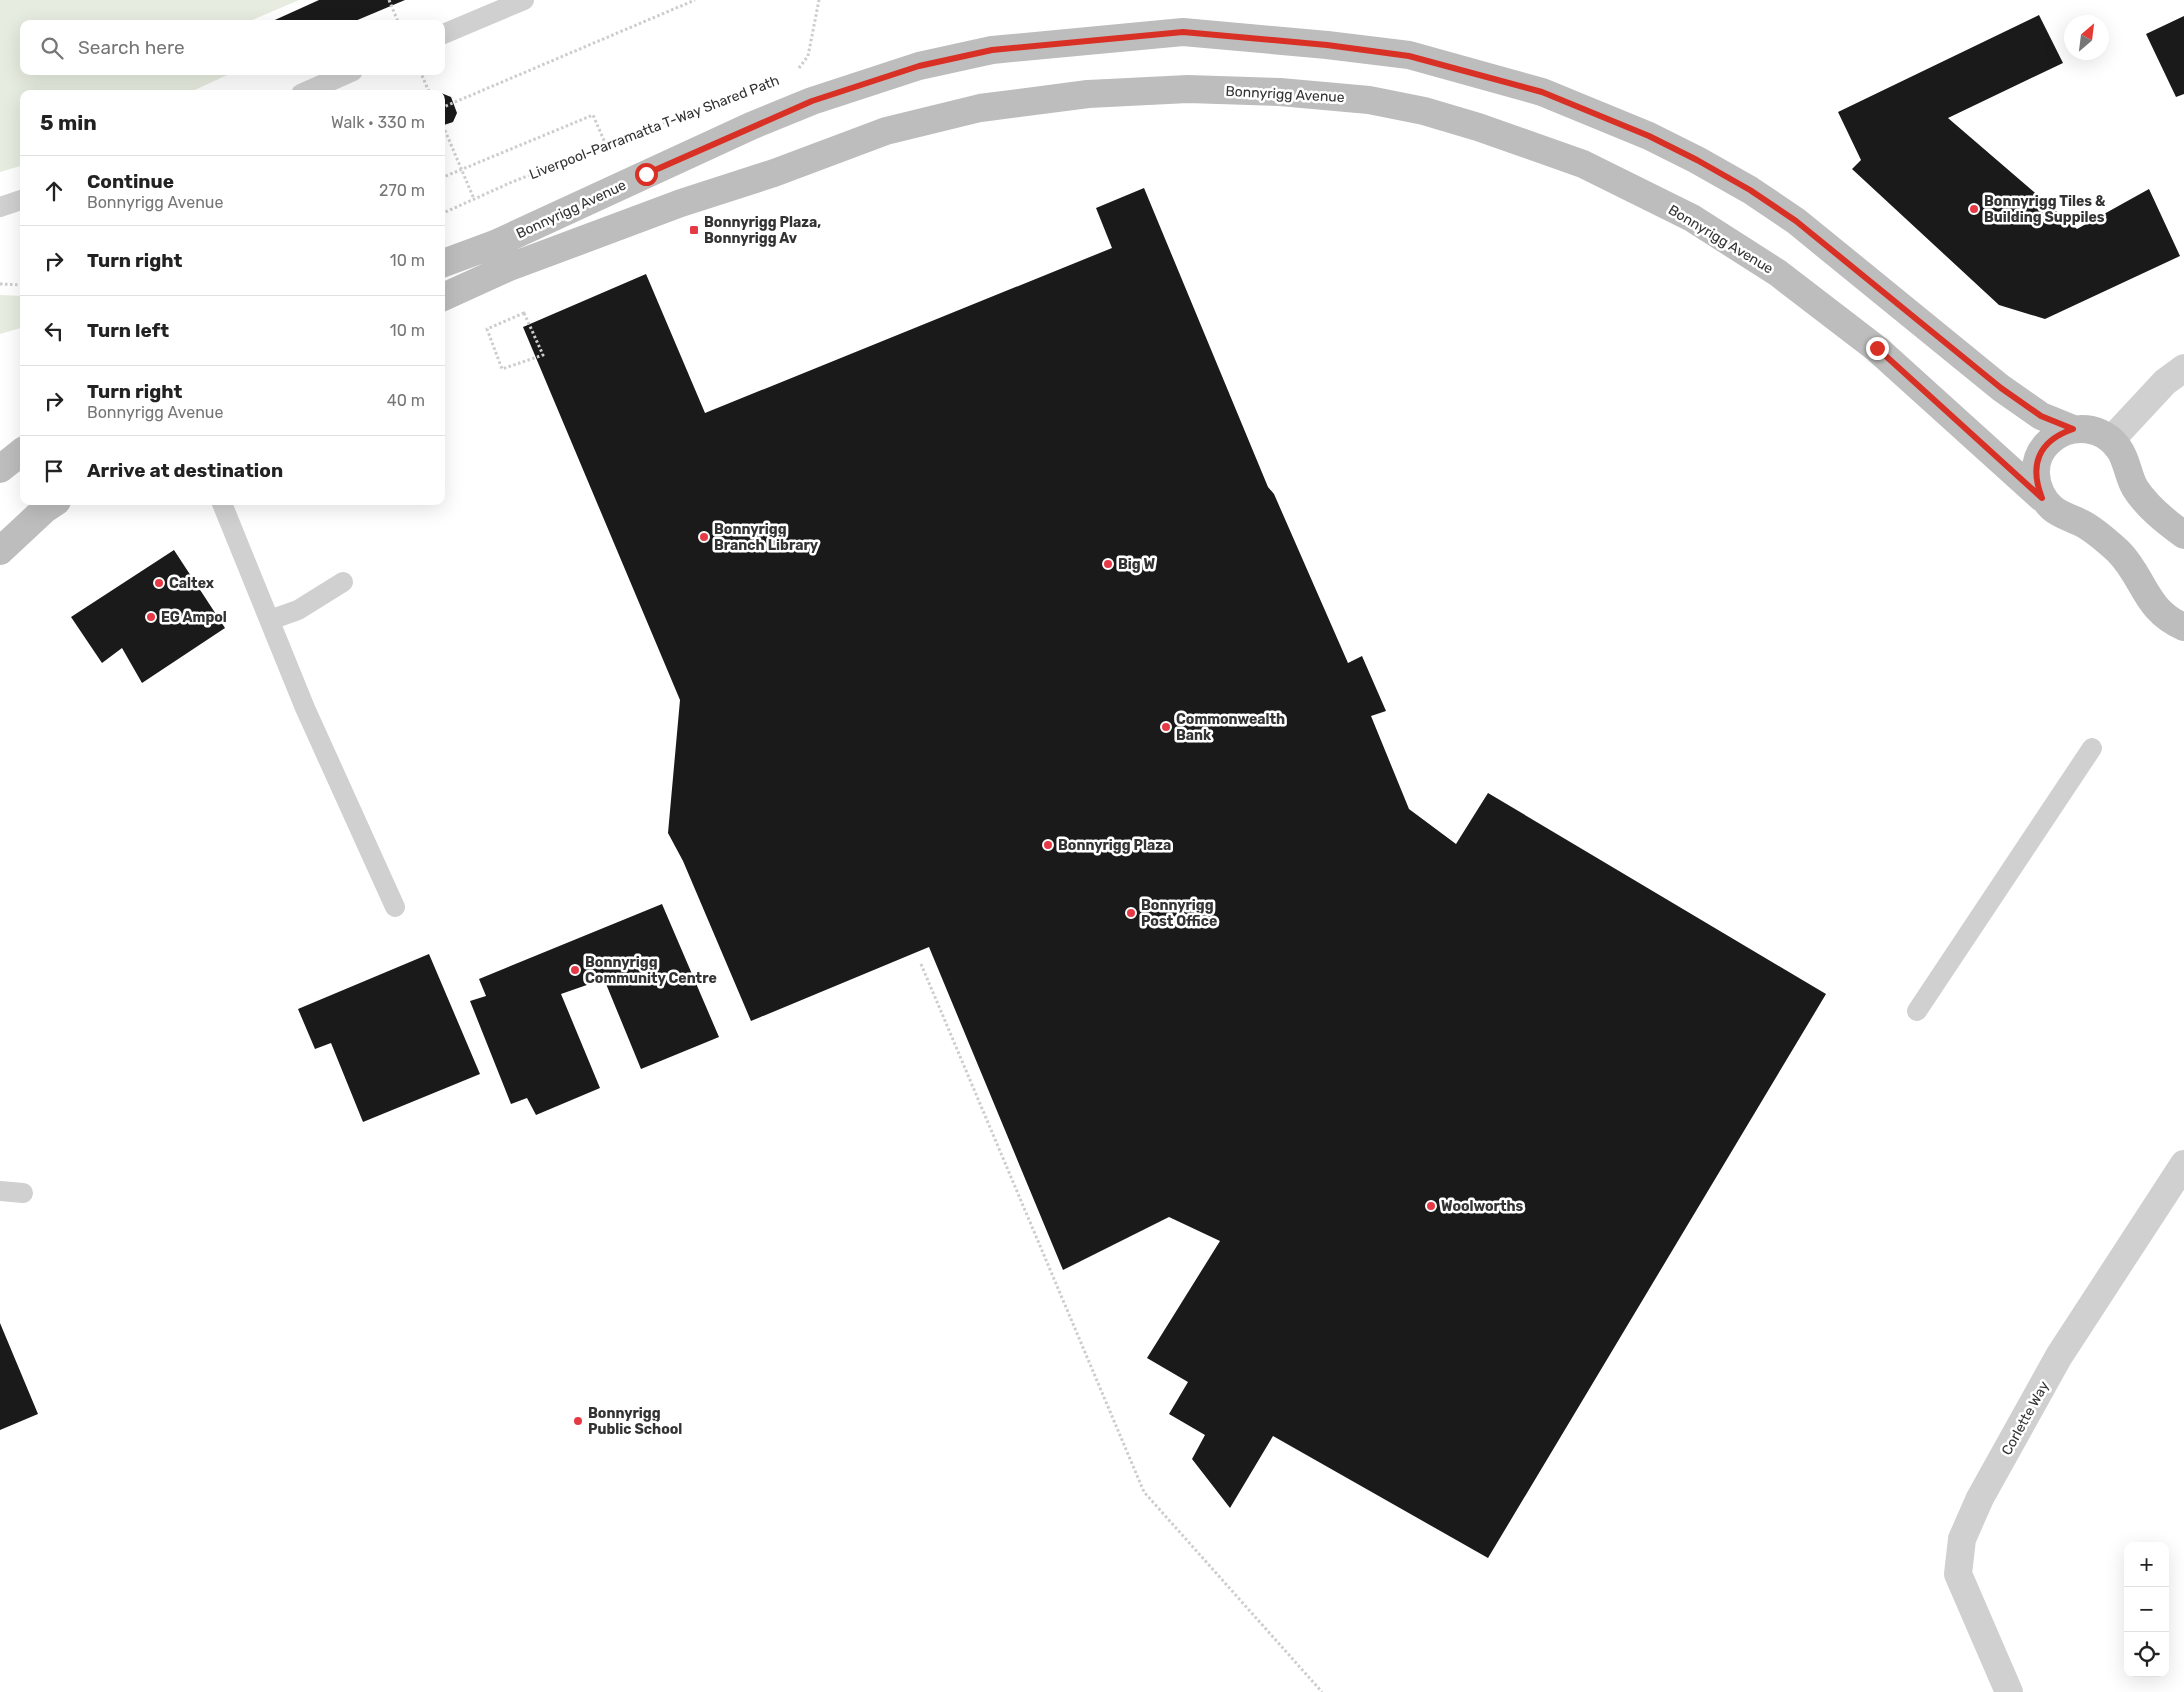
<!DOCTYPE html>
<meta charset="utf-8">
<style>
body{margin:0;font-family:Rubik,sans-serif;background:#f2f2f2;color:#222}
.controls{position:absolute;right:15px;bottom:15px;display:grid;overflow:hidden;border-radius:10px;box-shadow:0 5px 20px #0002}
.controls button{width:45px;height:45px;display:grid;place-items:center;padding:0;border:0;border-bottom:1px solid #e0e0e0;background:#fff;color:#222;font:25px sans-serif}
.compass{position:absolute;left:2064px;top:15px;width:45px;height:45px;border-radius:50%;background:#fff;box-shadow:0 5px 20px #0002;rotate:28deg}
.stop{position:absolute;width:15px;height:15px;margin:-11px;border:4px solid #d93025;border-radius:50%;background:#fff}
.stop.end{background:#d93025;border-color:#fff;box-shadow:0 1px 5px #0008}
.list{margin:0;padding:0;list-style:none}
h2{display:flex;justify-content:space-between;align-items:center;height:65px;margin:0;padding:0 20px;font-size:21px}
h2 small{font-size:16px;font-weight:400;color:#767676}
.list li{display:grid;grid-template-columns:32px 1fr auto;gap:15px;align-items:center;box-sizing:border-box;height:70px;padding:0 20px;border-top:1px solid #e0e0e0}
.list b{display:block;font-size:19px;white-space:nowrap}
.list p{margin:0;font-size:16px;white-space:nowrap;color:#767676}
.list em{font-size:16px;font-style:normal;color:#767676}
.icon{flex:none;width:28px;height:28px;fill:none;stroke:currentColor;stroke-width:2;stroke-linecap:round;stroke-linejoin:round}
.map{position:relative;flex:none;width:2184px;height:1692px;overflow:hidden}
.search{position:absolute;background:#fff;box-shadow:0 5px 20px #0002;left:20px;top:20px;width:425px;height:55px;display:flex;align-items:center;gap:12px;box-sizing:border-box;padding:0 18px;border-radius:10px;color:#767676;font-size:19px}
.panel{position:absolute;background:#fff;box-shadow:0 5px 20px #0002;left:20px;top:90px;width:425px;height:415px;border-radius:10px}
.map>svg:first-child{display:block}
.green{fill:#e6ecdf}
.building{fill:#1a1a1a}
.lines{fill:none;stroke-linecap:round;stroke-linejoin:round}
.path{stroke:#cdcdcd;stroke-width:3;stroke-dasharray:2.5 2.5;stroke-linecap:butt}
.lane{stroke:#d0d0d0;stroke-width:20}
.street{stroke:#d0d0d0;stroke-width:28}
.secondary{stroke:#bdbdbd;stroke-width:28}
.route{stroke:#d93025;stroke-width:6}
.poi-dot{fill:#e63946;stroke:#fff;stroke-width:2}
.labels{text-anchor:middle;stroke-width:5;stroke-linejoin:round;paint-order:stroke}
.street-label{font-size:14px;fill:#333;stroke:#fff}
.poi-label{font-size:14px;font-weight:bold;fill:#333;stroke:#fff;text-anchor:start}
</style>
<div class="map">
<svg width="2184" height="1692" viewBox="0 0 2184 1692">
<rect width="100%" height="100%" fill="#fff"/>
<!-- green -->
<path class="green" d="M0 0H299L243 24H24V71H236L186 94H24V165L0 172Z
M0 295 24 296V327L0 334Z"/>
<!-- building -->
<path class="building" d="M319 0H405L348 24H266Z
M2039 15 2063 63 1948 118 2077 229 2149 189 2180 256 2045 319 1999 305 1852 169 1861 160 1838 112Z
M2184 16V94L2176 97 2146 34Z
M441 93 451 97 457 113 453 122 441 126Z
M1144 188 1268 487 1274 494 1348 663 1362 656 1386 711 1371 716 1409 809 1456 844 1488 793 1826 994 1488 1558 1273 1436 1230 1508 1192 1459 1205 1435 1169 1414 1188 1382 1147 1358 1220 1241 1169 1217 1063 1270 929 947 751 1021 683 861 668 833 680 700 523 327 646 274 705 413 1112 248 1096 208Z
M174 550 225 628 142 683 122 648 102 663 71 617Z
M662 904 719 1037 641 1069 604 979 561 994 600 1088 536 1115 527 1098 511 1104 470 1001 486 996 479 979Z
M429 954 480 1074 363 1122 331 1043 315 1049 298 1009Z
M0 1323 38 1414 0 1430Z"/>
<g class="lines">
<!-- path -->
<path class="path" d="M389 0 399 24
M799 68 808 56 819 0
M420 71 430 94
M441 108 695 0
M441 121 474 199
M441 178 593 115 606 145
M441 214 512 182 695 111
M0 284 24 285
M524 313 543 355 502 369 487 329Z
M921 964 1144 1492 1322 1692"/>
<!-- lane -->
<path class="lane" d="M441 35 524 0
M301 94 353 71
M0 207 24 199
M221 501 305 708 395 907
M270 620 298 610 343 582
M1917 1011 2092 748
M0 1191 23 1193"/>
<!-- street -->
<path class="street" d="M2111 440 2165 382 2184 368
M2009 1692 1958 1574 1962 1539 1980 1498 2059 1356 2184 1164"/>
<!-- secondary -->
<path class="secondary" d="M441 264 495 244 751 126 812 101 919 66 992 50 1183 32 1327 45 1409 55 1542 92 1649 136 1697 160 1750 190 1796 221 2001 388 2041 416 2073 429
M441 298 507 268 681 203 774 173 886 131 980 108 1088 94 1188 89 1280 92 1369 100 1424 111 1478 127 1583 164 1692 218 1778 273 1877 349 2042 498
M0 469 24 450
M2184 535C2166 522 2147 507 2135 488 2128 476 2127 460 2119 449 2104 426 2071 422 2050 441 2029 459 2033 490 2052 508 2061 516 2075 519 2085 525 2097 532 2108 542 2118 551 2145 578 2144 610 2184 627
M0 551 45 509 57 501"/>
</g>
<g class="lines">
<!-- route -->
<path class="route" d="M646 174 812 101 919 66 992 50 1183 32 1327 45 1409 56 1542 92 1649 136 1697 160 1750 190 1796 221 2001 388 2041 416 2073 429C2038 441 2029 465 2042 498L1877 348"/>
</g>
<!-- markers -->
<g class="poi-dot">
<circle cx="1974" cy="209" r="5"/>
<rect x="689" y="225" width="10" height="10" rx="2.5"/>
<circle cx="704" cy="537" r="5"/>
<circle cx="1108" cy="564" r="5"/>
<circle cx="159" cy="583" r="5"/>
<circle cx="151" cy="617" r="5"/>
<circle cx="1166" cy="727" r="5"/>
<circle cx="1048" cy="845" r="5"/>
<circle cx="1131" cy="913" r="5"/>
<circle cx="575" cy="970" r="5"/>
<circle cx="1431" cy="1206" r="5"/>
<circle cx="578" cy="1421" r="5"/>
</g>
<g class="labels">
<!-- street labels -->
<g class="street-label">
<text transform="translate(1285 94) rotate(3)" y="5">Bonnyrigg Avenue</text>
<text transform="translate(654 127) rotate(-21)" y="5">Liverpool-Parramatta T-Way Shared Path</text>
<text transform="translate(571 209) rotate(-25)" y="5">Bonnyrigg Avenue</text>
<text transform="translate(1721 239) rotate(31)" y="5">Bonnyrigg Avenue</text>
<text transform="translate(2025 1418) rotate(-61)" y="5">Corlette Way</text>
</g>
<!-- poi labels -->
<g class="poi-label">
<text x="1984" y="206">Bonnyrigg Tiles &amp;<tspan x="1984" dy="16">Building Suppiles</tspan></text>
<text x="704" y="227">Bonnyrigg Plaza,<tspan x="704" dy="16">Bonnyrigg Av</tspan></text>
<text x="714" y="534">Bonnyrigg<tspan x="714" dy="16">Branch Library</tspan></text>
<text x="1118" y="569">Big W</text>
<text x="169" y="588">Caltex</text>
<text x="161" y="622">EG Ampol</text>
<text x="1176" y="724">Commonwealth<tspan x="1176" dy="16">Bank</tspan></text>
<text x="1058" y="850">Bonnyrigg Plaza</text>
<text x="1141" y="910">Bonnyrigg<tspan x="1141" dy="16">Post Office</tspan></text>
<text x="585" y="967">Bonnyrigg<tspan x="585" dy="16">Community Centre</tspan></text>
<text x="1441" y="1211">Woolworths</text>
<text x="588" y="1418">Bonnyrigg<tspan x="588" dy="16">Public School</tspan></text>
</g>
</g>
</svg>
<div class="controls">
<button>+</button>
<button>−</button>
<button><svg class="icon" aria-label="locate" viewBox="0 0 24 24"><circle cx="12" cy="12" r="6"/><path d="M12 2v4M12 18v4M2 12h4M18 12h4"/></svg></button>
</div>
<svg class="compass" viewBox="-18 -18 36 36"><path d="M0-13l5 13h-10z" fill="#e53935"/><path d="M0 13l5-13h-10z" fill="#767676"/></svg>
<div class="stop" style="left:646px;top:174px"></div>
<div class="stop end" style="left:1877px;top:348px"></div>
<div class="search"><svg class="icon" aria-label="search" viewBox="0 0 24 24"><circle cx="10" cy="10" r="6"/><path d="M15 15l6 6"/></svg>Search here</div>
<section class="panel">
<h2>5 min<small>Walk · 330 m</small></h2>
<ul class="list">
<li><svg class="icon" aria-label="ahead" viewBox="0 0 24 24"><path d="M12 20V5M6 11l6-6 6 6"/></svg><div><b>Continue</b><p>Bonnyrigg Avenue</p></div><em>270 m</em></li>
<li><svg class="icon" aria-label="right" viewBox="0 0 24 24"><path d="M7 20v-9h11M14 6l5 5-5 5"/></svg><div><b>Turn right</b></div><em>10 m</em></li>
<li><svg class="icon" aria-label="left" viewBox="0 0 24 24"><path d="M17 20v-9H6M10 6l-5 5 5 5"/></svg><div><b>Turn left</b></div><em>10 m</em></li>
<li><svg class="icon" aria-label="right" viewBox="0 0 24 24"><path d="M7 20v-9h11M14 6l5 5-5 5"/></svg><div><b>Turn right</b><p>Bonnyrigg Avenue</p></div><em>40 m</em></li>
<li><svg class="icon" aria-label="arrive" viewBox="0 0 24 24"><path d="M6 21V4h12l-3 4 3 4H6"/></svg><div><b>Arrive at destination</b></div></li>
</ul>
</section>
</div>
